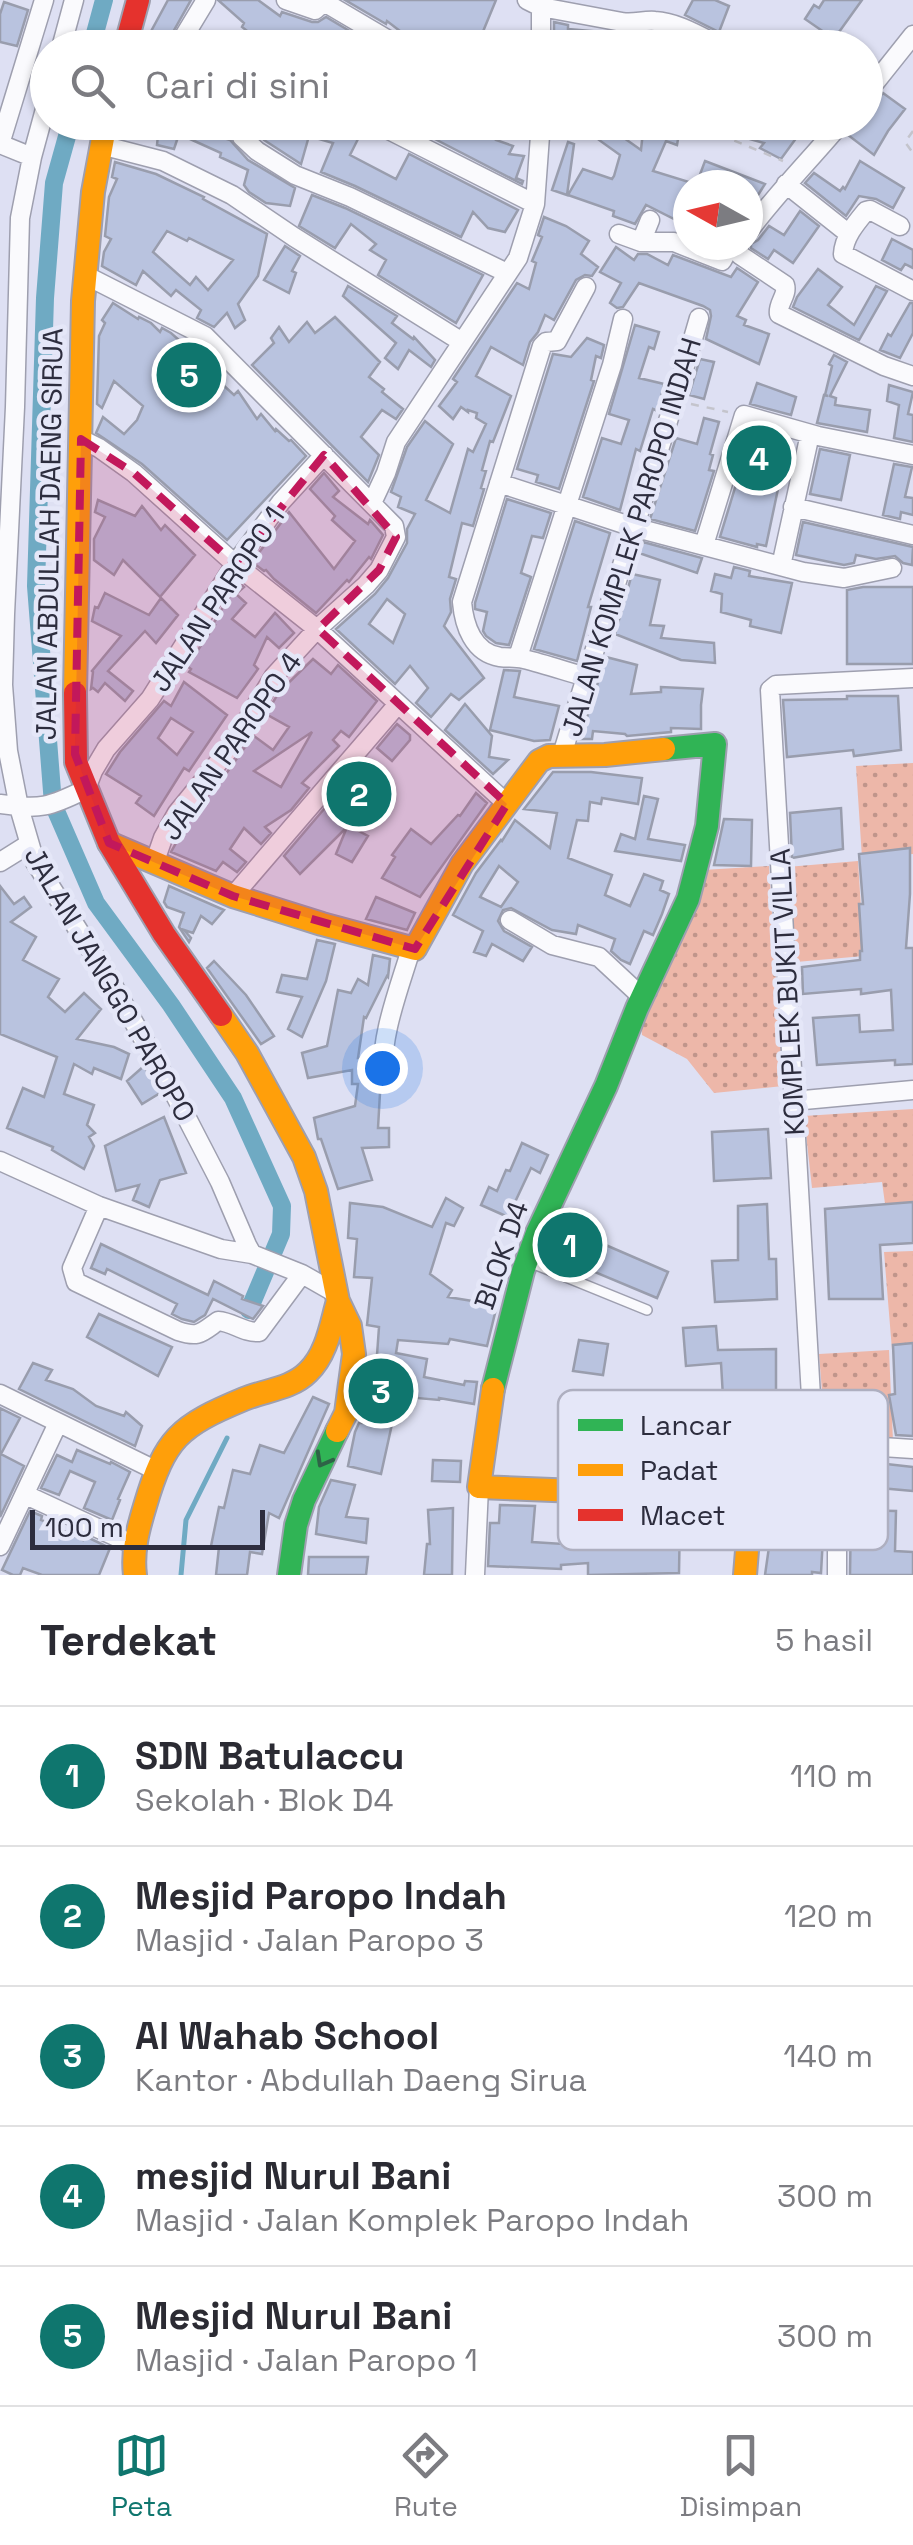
<!DOCTYPE html>
<html lang="id">
<meta charset="utf-8">
<style>
body{margin:0;font-family:"Space Grotesk",sans-serif;background:#f7f7f7;color:#2b2b33}
.compass{position:absolute;left:673px;top:170px;width:90px;height:90px;border-radius:50%;background:#fff;box-shadow:0 2px 8px #0004;rotate:278deg}
.scale{position:absolute;left:30px;bottom:25px;width:235px;box-sizing:border-box;padding-left:10px;border:5px solid #2d2d3e;border-top:0;font-size:28px;line-height:35px;white-space:nowrap;color:#2d2d3e;-webkit-text-stroke:8px #e5e7f8;paint-order:stroke}
.you{position:absolute;left:382px;top:1068px;width:35px;height:35px;margin:-25px;border:8px solid #fff;border-radius:50%;background:#1a73e8;box-shadow:0 0 0 15px #1a73e833}
.badge{display:grid;place-items:center;width:65px;height:65px;border-radius:50%;background:#0f766e;color:#fff;font-size:32px;font-weight:700}
.pin{position:absolute;translate:-50% -50%;border:5px solid #fff;box-shadow:0 2px 10px #0006}
.list{margin:0;padding:0;list-style:none}
h2{display:flex;justify-content:space-between;align-items:center;height:130px;margin:0;padding:0 40px;font-size:42px}
h2 small{font-size:32px;font-weight:400;color:#7c7c81}
.list li{display:grid;grid-template-columns:65px 1fr auto;gap:30px;align-items:center;box-sizing:border-box;height:140px;padding:0 40px;border-top:2px solid #e1e1e2}
.list b{display:block;font-size:38px;white-space:nowrap}
.list p{margin:0;font-size:32px;white-space:nowrap;color:#7c7c81}
.list em{font-size:32px;font-style:normal;color:#7c7c81}
.icon{flex:none;width:55px;height:55px;fill:none;stroke:currentColor;stroke-width:2;stroke-linecap:round;stroke-linejoin:round}
.map{position:relative;flex:none;width:913px;height:1575px;overflow:hidden}
.search{position:absolute;background:#fff;box-shadow:0 2px 8px #0004;left:30px;right:30px;top:30px;height:110px;display:flex;align-items:center;gap:25px;box-sizing:border-box;padding:0 35px;border-radius:55px;color:#7c7c81;font-size:38px}
.sheet{height:830px;background:#fff}
nav{display:flex;justify-content:space-around;align-items:center;box-sizing:border-box;height:140px;border-top:2px solid #e1e1e2;background:#fff;font-size:28px;color:#7c7c81}
nav a{display:grid;justify-items:center;gap:5px}
nav .on{color:#0f766e}
.map>svg:first-child{display:block}
.grass{fill:url(#grass-dots)}
.lines{fill:none;stroke-linecap:round;stroke-linejoin:round}
.stream{stroke:#6faac3;stroke-width:5}
.canal{stroke:#6faac3;stroke-width:18}
.building{fill:#b9c3df;stroke:#999dad;stroke-width:2.5;fill-rule:evenodd}
.lane-casing{stroke:#9e9faf;stroke-width:12}
.street-casing{stroke:#9e9faf;stroke-width:21}
.fast-casing{stroke:#9e9faf;stroke-width:26}
.slow-casing{stroke:#9e9faf;stroke-width:26}
.jam-casing{stroke:#9e9faf;stroke-width:26}
.path{stroke:#c4c4cc;stroke-width:2.5;stroke-dasharray:8 8;stroke-linecap:butt}
.lane{stroke:#fafafd;stroke-width:9}
.street{stroke:#fafafd;stroke-width:18}
.fast{stroke:#30b455;stroke-width:22}
.slow{stroke:#ff9f0a;stroke-width:22}
.jam{stroke:#e5322d;stroke-width:22}
.oneway{stroke:#2e6347}
.marked{fill:#c2185b;fill-opacity:0.2;stroke:#c2185b;stroke-width:8;stroke-dasharray:20 12;stroke-linejoin:round}
.labels{text-anchor:middle;stroke-width:9;stroke-linejoin:round;paint-order:stroke}
.street-label{font-size:28px;fill:#2d2d3e;stroke:#e5e7f8}
.key{fill:#e5e7f8;stroke:#aeafc0;stroke-width:2.5}
.key-label{font-size:28px;fill:#2d2d3e}
</style>
<div class="map">
<svg width="913" height="1575" viewBox="0 0 913 1575">
<defs>
<pattern id="grass-dots" width="8" height="8" patternUnits="userSpaceOnUse" patternTransform="scale(2.5)"><rect width="8" height="8" fill="#edb7a9"/><path d="M2 2h.1M6 6h.1" fill="none" stroke="#c0958b" stroke-width="1.8" stroke-linecap="round"/></pattern>
</defs>
<rect width="100%" height="100%" fill="#dee0f3"/>
<!-- grass -->
<path class="grass" d="M913 763V854L862 858 856 766Z
M858 861 864 956 796 962 787 867Z
M769 866 783 1086 714 1093 687 1059 642 1035 640 1014 703 870Z
M913 1109V1207L886 1211 882 1182 812 1188 804 1116Z
M913 1251V1349L892 1350 884 1252Z
M889 1350 893 1442 826 1440 819 1354Z"/>
<g class="lines">
<!-- stream -->
<path class="stream" d="M181 1575 186 1520 227 1438"/>
<!-- canal -->
<path class="canal" d="M91 48 104 0
M71 122 54 183 45 298 36 586 53 804 96 903 171 1005 233 1098 282 1206 281 1234 249 1310"/>
</g>
<!-- building -->
<path class="building" d="M168 0H191L164 48H142Z
M218 0H258L280 16 282 12 312 22H318L326 17 373 45 372 48H326L306 35 302 42 290 33 281 48H269L242 27 244 23Z
M345 0H496L482 34 498 48H418L409 38 387 21 386 24Z
M693 0H715L729 6 719 32 685 15Z
M824 0H862L834 39 805 19 814 5 819 8Z
M4 2 28 10 17 46 0 42V14Z
M554 22 568 25V29L637 35 670 43V48H554Z
M883 93 905 109 888 131 874 155 848 135 855 122H866V106L875 102Z
M153 122H218L219 127 226 135 224 138 230 140 248 160 295 188 290 206 266 203 249 192 244 185 248 170 220 157 221 153 179 134 174 149 157 145 159 125Z
M276 122H361L363 129 350 155 396 179 409 154 518 210 505 232 488 228 473 212 461 237 355 186 321 172 333 143 309 136 301 164 264 140 266 130 284 134 285 128 276 126Z
M402 122H421L445 134 451 122H501L496 140 513 146 509 154 524 156 516 178 523 181 522 184Z
M644 122H681L677 145 666 141 653 171 689 182 676 220 646 205 635 224 613 216 614 211 568 195 583 169 612 179 614 176 620 155 599 140 607 126 641 150Z
M704 122H799L793 134 797 137 781 159 760 148 764 143 704 126Z
M568 142 574 144 567 195 552 190Z
M705 161 765 184 748 211V185H696Z
M860 161 904 188 893 208 876 199 859 196 846 216 805 183 814 173 840 191 843 187 845 189Z
M115 162 156 174 204 197 203 199 267 234 258 276 238 304 245 320 235 328 227 313 214 327 197 318 201 310 176 290 171 296 143 271 136 285 102 266 104 252 111 239 105 236 109 197 117 179 112 177ZM167 231 187 241 189 238 233 260 208 290 196 277 190 285 153 252Z
M312 195 345 208 483 275 456 323 378 275 386 260 370 250 376 244 351 224 335 248 299 226Z
M800 211 819 226 793 263 774 250 768 259 751 248V244L758 240 769 226 784 235Z
M544 217 566 226 589 241 581 254 598 267 592 276 585 275 576 280 554 320 545 315 538 332 530 342 523 365 491 347 476 376 511 396 493 442 490 441 482 470 486 471 481 488 484 489 473 526 462 523 449 577 456 579 450 599 451 612 444 626 484 678 459 700 451 694 431 717 416 703 428 688 410 666 395 684 336 629 375 594 388 578 407 543V529L415 514 398 507 401 497 391 492 407 447 425 421 453 444 426 500 450 513 468 449 473 452 486 424 476 418 477 413 468 410V412L461 407 453 419 439 406 457 382 453 379 517 283 529 289 536 263 532 261 542 237 538 235ZM387 599 405 614 393 643 369 624Z
M892 239 913 250V268L905 264 901 270 882 260Z
M285 246 300 256 292 271 296 273 289 293 264 280Z
M616 247 634 260 638 254H647L668 265 673 255 731 277 737 268 758 282 737 316 746 320 744 325 769 334 759 364 706 339 711 316 710 310 703 306 639 283 623 307 617 308 610 303 621 283 600 272Z
M818 269 842 287 828 305 854 325 876 286 887 291 859 340 793 307 797 297Z
M348 286 397 316 392 323 413 339 414 337 435 360 431 367 409 350 398 369 385 358 396 343 343 296Z
M113 303 138 319 139 317 151 323 160 332 162 328 171 333 212 369 209 372 234 395 238 391 257 419 261 414 275 431 276 429 289 441 291 440 306 456 227 540 142 464 96 433 103 417 124 434 137 420 143 406 114 381 102 408 97 404 99 336 105 323 102 320Z
M910 303H913V333L900 358 880 350 888 334 891 336Z
M335 317 380 362 369 377 384 389 382 392 403 409 396 419 382 410 361 437 379 455 368 482 252 365 274 343 271 338 279 327 289 342 307 322 315 333Z
M635 325 659 332 654 349 649 347 639 378 664 384 658 411 653 409 640 451 636 449 620 510 583 497 602 438 621 444 629 420 609 414Z
M587 338 604 345 601 358 596 356 591 380 594 381 559 489 536 482 538 475 517 469 553 354 571 357Z
M834 355 847 362 830 396 836 398 835 405 870 410 867 432 817 423 824 395 828 396 825 395 832 366 829 364Z
M700 359 714 362 704 399 689 395Z
M757 383 796 397 791 415 750 404Z
M889 385 913 392 908 414 913 415V442L894 438 899 405 887 401Z
M704 418 719 422 710 454 713 455 709 470 714 471 695 531 650 519 676 438 697 444Z
M752 432 785 447 767 486 778 489 766 546 757 544V547L720 537Z
M820 449 850 455 841 500 810 494Z
M894 464 912 467 905 497 913 498V515L901 512 900 519 883 515Z
M324 473 339 491 333 497 368 524 370 520 383 535 371 559 369 557 349 582 347 580 316 613 274 579 266 570 264 571 252 562 289 512 334 569 355 541 332 520 335 516 310 489Z
M507 499 551 513 543 538 532 536 521 573 531 577 509 645 496 643 486 636 483 631 487 612 475 609V603Z
M98 500 135 516 142 506 161 530 165 525 195 555 160 597 123 560 114 575 94 560V539L105 517 95 512Z
M575 521 610 533 588 607H591L577 661 534 649Z
M803 522 913 547 912 565 903 563 895 556 876 559 856 555 854 563 844 565 796 555Z
M643 542 702 558 697 573 639 553Z
M734 567 750 571 749 576 792 583 781 633 750 626 751 620 721 612 722 594 711 591 715 574 731 578Z
M632 574 660 580 650 625 664 626 661 638 714 643 715 663 681 660 615 634Z
M238 582 244 587 236 594 246 603 232 619 255 637 275 613 294 633 279 648 267 637 254 665 258 669 237 698 189 672 191 669 187 666 215 625 213 624Z
M863 587H913V664H847V590Z
M105 593 149 615 161 598 178 615 156 643 145 631 108 671 133 691 125 701 105 683 98 692 93 688 91 689 93 672 92 671 121 636 92 621 95 607 98 608Z
M606 657 637 665 631 694 661 692V687L703 689 701 705V729L671 728V732L627 736 625 734 593 731 592 739H580Z
M313 659 331 674 338 665 377 701 349 737 341 731 333 740 339 746 302 783 309 788 291 810 265 827 271 833 261 844 244 828 230 849 246 862 237 872 223 862 216 871 171 852 193 813 223 778 250 740 254 736 273 750 289 727 266 714 279 692ZM312 732 281 787 254 771 279 754Z
M504 670 520 671 514 697 559 706 550 740 534 741 490 730Z
M184 682 227 715 189 771 184 768 154 816 136 803 141 796 106 774 120 752 164 701 171 706ZM171 718 193 732 177 755 158 738Z
M847 696H898L901 750 854 756 853 750 787 757 783 700 847 699Z
M465 704 492 736 489 757 508 760 493 774 445 730Z
M397 724 410 735V740L392 761 377 748Z
M359 768 385 795 353 828 368 836 352 862 336 854 347 827 300 874 284 856Z
M553 772H591L642 778 638 804 602 798 601 804 590 802 588 821 577 820 568 858 612 875 605 895 630 906 644 874 663 881 660 890 669 894 662 914 653 935 644 931 630 964 621 960 611 951 615 939 578 925 576 934 552 930 511 908 503 910 498 921 504 931 532 947 523 961 492 944 486 956 474 952 483 931 453 915 476 873 501 840 502 841 515 820 550 848 557 813 524 809ZM499 866 518 882 501 907 480 897Z
M476 793 487 803 420 897 382 878 395 857 392 855 411 829 431 844 458 815 460 816Z
M644 796 658 799 648 839 685 845 681 861 615 851 621 834 635 839Z
M841 808 843 849 792 858 790 813Z
M724 819 752 820 751 866 714 865Z
M910 848V894L906 948H913V1064L895 1065V1060L817 1065 813 1018 859 1015 860 1032 893 1030 891 990 861 994V989L803 994 802 967 860 960V951H862L859 904H863L859 854Z
M0 886 14 904 24 897 31 907 11 922 36 937 23 960 59 979 48 997 65 1012 84 993 101 1009 77 1039 114 1047 129 1054 121 1079 94 1068 92 1074 74 1064 64 1094 94 1105 87 1125 95 1133 89 1137 94 1146 84 1169 52 1150 53 1147 7 1128 23 1088 44 1097 57 1057 0 1034Z
M169 886 224 910 212 924 201 916 193 933 184 930 191 938 189 942 179 927 184 913 167 907 164 902Z
M376 897 415 913 407 930 366 919Z
M317 940 335 944 326 981 302 1037 288 1029 302 997 277 992 282 975 307 979Z
M373 955 390 959 388 977 387 976 366 1018 364 1017 358 1058H371V1082L373 1088 380 1093 378 1128H389V1147L362 1148 372 1180 338 1189 321 1139H318L314 1118 355 1106 358 1084H352V1070L308 1078 302 1053 327 1046 338 990 351 993 358 979 368 985Z
M214 961 246 995 274 1036 261 1044 207 968Z
M144 1066 160 1093 142 1104 127 1081Z
M164 1117 186 1173 160 1180 149 1207 133 1200 139 1185 116 1191 105 1146Z
M768 1129 771 1178 714 1181 712 1132Z
M522 1143 548 1155 540 1173 531 1168 508 1217 481 1205 489 1187 497 1191 506 1170 510 1171Z
M446 1198 463 1208 454 1226 446 1223 430 1274 452 1290 448 1297 497 1305 487 1346 450 1339 448 1344 398 1340 396 1353 427 1359 424 1377 464 1385 465 1381 477 1382 474 1404 439 1398V1400L395 1396 394 1415 381 1474 348 1466 355 1432 359 1423H362L372 1368 376 1369 379 1327 367 1325 372 1278 354 1277 357 1239 348 1238 350 1203 383 1207 432 1227Z
M913 1202V1243L880 1245 883 1299H829L825 1209Z
M767 1204 769 1259H776L777 1299 715 1302 712 1261 738 1260V1206Z
M560 1222 601 1243 668 1272 657 1298 547 1252Z
M101 1244 208 1295 214 1281 243 1296 242 1299 263 1306 253 1319 213 1299 205 1315 200 1318 194 1322 182 1319 172 1314 177 1304 107 1269 105 1274 91 1268Z
M99 1314 172 1347 158 1376 87 1337Z
M716 1326 718 1350 776 1349V1397H723L721 1363 686 1366 683 1328Z
M579 1340 608 1344 603 1375 573 1371Z
M913 1343V1436L896 1435 889 1395 895 1394 893 1345Z
M33 1363 52 1370 46 1380 73 1389 96 1406 124 1416 126 1412 142 1426 135 1446 19 1389Z
M313 1397 329 1404 279 1518 269 1513 262 1554 250 1552 247 1575H216L219 1547 211 1546 219 1507 224 1508 233 1470 250 1474 260 1445 284 1453Z
M0 1408 20 1418 1 1454 24 1466 0 1517Z
M77 1450 110 1464 111 1462 130 1472 118 1499 120 1500 112 1520 84 1508 95 1482 70 1471 59 1495 41 1488 57 1455 72 1462Z
M767 1457 792 1459 789 1487 817 1488 815 1519H824L821 1573 812 1572V1575H765L769 1547H765V1514H768L770 1480H765Z
M433 1460 461 1461 460 1482 432 1481Z
M860 1461 913 1467V1491L858 1486Z
M331 1480 355 1485 346 1517 368 1519 366 1543 316 1534 319 1507Z
M500 1505 535 1506 532 1542 563 1544 564 1508 618 1509 617 1522 652 1520 653 1514 680 1516 679 1573 588 1575V1563L561 1565V1569L488 1566 490 1523H499Z
M453 1508 452 1575H424L427 1544H430L428 1510Z
M851 1510 896 1511 895 1551 913 1552V1575H850Z
M30 1511 42 1516 41 1520 62 1528 61 1530 83 1540 85 1536 110 1548 99 1575H42L23 1568 20 1575H13L2 1570Z
M309 1557H368L366 1575H308Z"/>
<g class="lines">
<defs>
<path id="lane" d="M529 1262 647 1310"/>
<path id="street" d="M286 0 315 10 324 2 402 48
M527 0 541 7 622 22C634 24 643 20 655 21 678 22 703 38 724 48
M541 7V48
M61 48 74 0
M177 48 206 0
M866 94 913 35
M48 98 32 157 20 218 15 407 5 614 3 685 8 751 19 807 35 862 110 980 176 1097 220 1182 247 1245 252 1254 302 1274 337 1294
M230 122 240 130 242 137 257 151 295 175 350 197 507 273
M373 122 535 204
M101 145 163 161 232 195 294 237 462 342
M32 157 0 144 44 0
M786 184 849 234
M900 226 870 210 866 211C856 223 844 237 843 254L913 291
M748 232C777 193 811 159 842 122
M619 234 641 242H674L722 261 727 252 737 248
M641 242 650 220
M739 245 738 252 740 255 785 285C788 295 777 304 779 314L884 366 913 376
M85 275 205 336 389 521 394 526 396 537 379 570 366 585 317 629 274 676 231 747 177 813 163 838 155 861
M81 439 99 448 134 473 235 564 317 629 507 804
M499 483 633 527 803 572 844 578 892 568
M372 503 386 473 396 442 518 258 535 204 541 122
M793 507 913 535
M704 545 744 415 818 436 913 455
M781 566 810 434
M518 657 612 365 623 319
M586 677C565 671 544 664 524 659 516 657 508 658 500 657 473 653 464 625 462 602L542 346 546 342 557 341 586 287
M913 678 776 685 770 690 813 1431 821 1443 913 1449
M562 755C606 609 657 465 699 318
M0 804C40 810 50 807 86 789L93 771 106 749 150 699 235 564 281 502 324 455
M0 862 29 844
M233 896 398 704
M510 920 552 945 599 957 642 997
M383 1081C380 1036 398 992 411 949
M793 1101 913 1090
M0 1161 99 1206 221 1249 252 1254
M99 1206 72 1268 76 1282 178 1331C199 1338 201 1333 218 1321 233 1322 244 1333 259 1332L302 1274
M0 1394 155 1470
M26 1495 134 1545
M0 1546 58 1423
M475 1575 479 1487
M837 1575V1527"/>
<path id="fast" d="M493 1389 523 1271 537 1233 606 1086 637 1008 688 899 707 826 715 744 664 749
M289 1575 296 1525 304 1500 337 1431"/>
<path id="slow" d="M75 693 83 301 93 192 106 122
M109 843 233 896 322 924 415 949 462 864 539 761 549 756 605 755 664 749
M221 1015 247 1053 304 1157 316 1191 338 1301 350 1326 354 1354 346 1413 337 1431
M493 1389 479 1487 679 1495 745 1500 749 1526 745 1575
M135 1575C132 1551 138 1529 145 1506 165 1438 179 1426 244 1399 266 1390 291 1389 308 1372 327 1354 331 1325 338 1301"/>
<path id="jam" d="M125 48 138 0
M75 693 76 762 109 843 164 934 221 1015"/>
</defs>
<!-- lane casing -->
<use href="#lane" class="lane-casing"/>
<!-- street casing -->
<use href="#street" class="street-casing"/>
<!-- fast casing -->
<use href="#fast" class="fast-casing"/>
<!-- slow casing -->
<use href="#slow" class="slow-casing"/>
<!-- jam casing -->
<use href="#jam" class="jam-casing"/>
<!-- path -->
<path class="path" d="M690 122 783 161
M913 131 905 142 913 153
M691 404 728 412"/>
<!-- lane -->
<use href="#lane" class="lane"/>
<!-- street -->
<use href="#street" class="street"/>
<!-- fast -->
<use href="#fast" class="fast"/>
<!-- slow -->
<use href="#slow" class="slow"/>
<!-- jam -->
<use href="#jam" class="jam"/>
</g>
<!-- one-way arrows -->
<defs><path id="oneway-chevron" d="M-2-3.5L2.5 0L-2 3.5" fill="none" stroke-width="1.6" stroke-linecap="round" stroke-linejoin="round" transform="scale(2.5)"/></defs>
<use class="oneway" href="#oneway-chevron" transform="translate(323 1460) rotate(119)"/>
<!-- marked area -->
<path class="marked" d="M81 439 134 473 235 564 324 455 396 537 379 570 318 629 507 804 415 949 233 896 109 843 75 754Z"/>
<g class="labels">
<!-- street labels -->
<g class="street-label">
<text transform="translate(49 534) rotate(-89)" y="10">JALAN ABDULLAH DAENG SIRUA</text>
<text transform="translate(631 537) rotate(-73)" y="10">JALAN KOMPLEK PAROPO INDAH</text>
<text transform="translate(217 599) rotate(-56)" y="10">JALAN PAROPO 1</text>
<text transform="translate(231 746) rotate(-55)" y="10">JALAN PAROPO 4</text>
<text transform="translate(110 984) rotate(60)" y="10">JALAN JANGGO PAROPO</text>
<text transform="translate(787 992) rotate(-93)" y="10">KOMPLEK BUKIT VILLA</text>
<text transform="translate(501 1255) rotate(-71)" y="10">BLOK D4</text>
</g>
</g>
<!-- legend -->
<rect x="558" y="1390" width="330" height="160" rx="15" class="key"/>
<rect x="578" y="1419" width="45" height="12" fill="#30b455"/>
<rect x="578" y="1464" width="45" height="12" fill="#ff9f0a"/>
<rect x="578" y="1509" width="45" height="12" fill="#e5322d"/>
<g class="key-label">
<text x="640" y="1435">Lancar</text>
<text x="640" y="1480">Padat</text>
<text x="640" y="1525">Macet</text>
</g>
</svg>
<svg class="compass" viewBox="-18 -18 36 36"><path d="M0-13l5 13h-10z" fill="#e53935"/><path d="M0 13l5-13h-10z" fill="#7c7c81"/></svg>
<div class="scale">100 m</div>
<div class="you"></div>
<div class="pin badge" style="left:570px;top:1245px">1</div>
<div class="pin badge" style="left:359px;top:794px">2</div>
<div class="pin badge" style="left:381px;top:1391px">3</div>
<div class="pin badge" style="left:759px;top:458px">4</div>
<div class="pin badge" style="left:189px;top:375px">5</div>
<div class="search"><svg class="icon" aria-label="search" viewBox="0 0 24 24"><circle cx="10" cy="10" r="6"/><path d="M15 15l6 6"/></svg>Cari di sini</div>
</div>
<section class="sheet">
<h2>Terdekat<small>5 hasil</small></h2>
<ul class="list">
<li><span class="badge">1</span><div><b>SDN Batulaccu</b><p>Sekolah · Blok D4</p></div><em>110 m</em></li>
<li><span class="badge">2</span><div><b>Mesjid Paropo Indah</b><p>Masjid · Jalan Paropo 3</p></div><em>120 m</em></li>
<li><span class="badge">3</span><div><b>Al Wahab School</b><p>Kantor · Abdullah Daeng Sirua</p></div><em>140 m</em></li>
<li><span class="badge">4</span><div><b>mesjid Nurul Bani</b><p>Masjid · Jalan Komplek Paropo Indah</p></div><em>300 m</em></li>
<li><span class="badge">5</span><div><b>Mesjid Nurul Bani</b><p>Masjid · Jalan Paropo 1</p></div><em>300 m</em></li>
</ul>
</section>
<nav>
<a class="on"><svg class="icon" aria-label="map" viewBox="0 0 24 24"><path d="M3 6l6-2 6 2 6-2v14l-6 2-6-2-6 2zM9 4v14M15 6v14"/></svg>Peta</a>
<a><svg class="icon" aria-label="directions" viewBox="0 0 24 24"><path d="M12 3l9 9-9 9-9-9zM9 14v-3h6M13 9l2 2-2 2"/></svg>Rute</a>
<a><svg class="icon" aria-label="saved" viewBox="0 0 24 24"><path d="M7 4h10v16l-5-4-5 4z"/></svg>Disimpan</a>
</nav>
